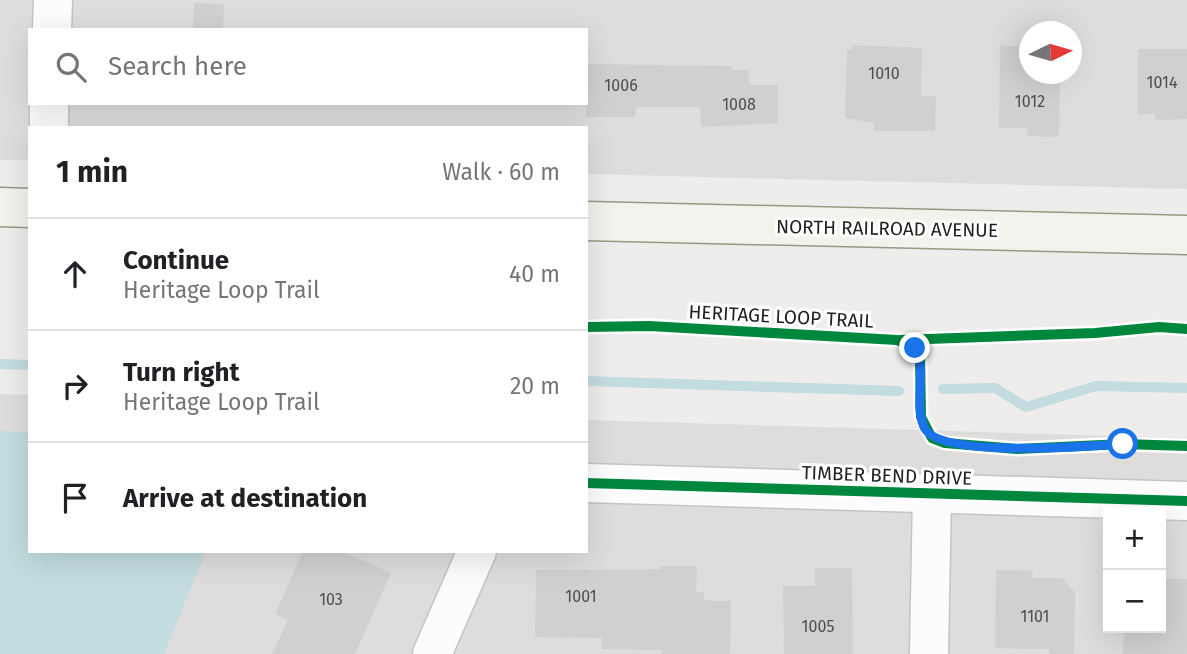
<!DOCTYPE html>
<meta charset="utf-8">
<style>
body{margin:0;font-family:"Fira Sans",sans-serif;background:#f2f2f2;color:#202124}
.controls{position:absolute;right:21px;bottom:21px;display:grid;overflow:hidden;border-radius:0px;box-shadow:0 7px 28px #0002}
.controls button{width:63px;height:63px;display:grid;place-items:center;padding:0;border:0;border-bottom:2px solid #e0e0e0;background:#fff;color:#202124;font:35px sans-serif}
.compass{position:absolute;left:1019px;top:21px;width:63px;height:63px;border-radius:50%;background:#fff;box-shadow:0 7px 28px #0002;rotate:85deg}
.stop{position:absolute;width:21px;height:21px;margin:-16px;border:5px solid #1a73e8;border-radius:50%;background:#fff}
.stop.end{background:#1a73e8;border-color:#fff;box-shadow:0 2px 7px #0008}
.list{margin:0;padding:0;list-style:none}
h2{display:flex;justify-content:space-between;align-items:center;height:91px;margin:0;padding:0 28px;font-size:30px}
h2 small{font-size:23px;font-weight:400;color:#757577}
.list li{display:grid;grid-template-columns:46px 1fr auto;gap:21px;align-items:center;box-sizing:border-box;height:112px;padding:0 28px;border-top:2px solid #e0e0e0}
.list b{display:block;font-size:26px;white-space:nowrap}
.list p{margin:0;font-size:23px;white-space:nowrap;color:#757577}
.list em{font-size:23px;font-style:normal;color:#757577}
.icon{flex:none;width:38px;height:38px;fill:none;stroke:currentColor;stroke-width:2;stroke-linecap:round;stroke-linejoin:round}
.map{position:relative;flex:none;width:1187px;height:654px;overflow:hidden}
.search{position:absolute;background:#fff;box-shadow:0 7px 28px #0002;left:28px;top:28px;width:560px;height:77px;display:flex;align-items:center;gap:18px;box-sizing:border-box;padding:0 24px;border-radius:0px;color:#757577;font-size:26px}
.panel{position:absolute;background:#fff;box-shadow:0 7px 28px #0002;left:28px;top:126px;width:560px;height:427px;border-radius:0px}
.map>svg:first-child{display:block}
.residential{fill:#dfdddc;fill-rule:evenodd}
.water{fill:#c2dce0}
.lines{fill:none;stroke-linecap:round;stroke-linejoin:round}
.stream{stroke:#c2dce0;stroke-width:10}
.building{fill:#d2d0ce}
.street-casing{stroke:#c5c4c3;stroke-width:41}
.secondary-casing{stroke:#999884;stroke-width:41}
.street{stroke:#fdfcfc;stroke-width:38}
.secondary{stroke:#f3f3ed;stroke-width:38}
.cycleway-casing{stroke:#fff;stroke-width:15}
.cycleway{stroke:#00873e;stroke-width:10}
.route{stroke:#1a73e8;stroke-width:9}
.labels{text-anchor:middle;stroke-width:6;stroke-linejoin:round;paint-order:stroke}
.number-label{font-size:16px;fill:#4e4e4d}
.street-label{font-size:19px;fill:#222;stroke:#fff}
</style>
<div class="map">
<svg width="1187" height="654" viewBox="0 0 1187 654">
<rect width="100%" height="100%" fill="#efedeb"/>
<!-- residential -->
<path class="residential" d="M0 0H1187V189L586 174V128H30V160H0ZM30 30H586V103H30ZM1030 32H1072V74H1030Z
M0 394 30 395V551H586V420L1187 438V654H0ZM1108 512H1161V628H1108Z"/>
<!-- water -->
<path class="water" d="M0 431 30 432V551H206L164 654H0Z"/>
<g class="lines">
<!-- stream -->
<path class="stream" d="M0 364 30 365
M586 381 899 391
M943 389 995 388 1026 407 1096 386 1187 388"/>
</g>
<!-- building -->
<path class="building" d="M194 3 224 4 223 30H193Z
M852 45 922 48 921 96H936L935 131H874V123L845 118 847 50H852Z
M1000 45 1030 48V74H1060L1059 137 1027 136V128H999Z
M1138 49H1187V119L1155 120V114H1138Z
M586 64 732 66V70H749V85H778V123L701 127 700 107H636L635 117H586Z
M303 551H341L391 573 355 654H272L288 620 275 614Z
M661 566H697L696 592H704V599L711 601H731L730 654H661L662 650 602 649V638L535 637 536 570 661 569Z
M815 568H852L853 654H784L783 586H815Z
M996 570 1033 571 1032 578H1062L1075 592 1074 654H1049V649L995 648Z
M1161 579H1187V654H1123L1124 628H1161Z"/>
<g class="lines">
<defs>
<path id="street" d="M52 30 53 0
M49 128V103
M586 483 1187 501
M432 654 477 551
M929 654 932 494"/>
<path id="secondary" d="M0 207 30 208
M586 221 1187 235"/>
</defs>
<!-- street casing -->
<use href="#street" class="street-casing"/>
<!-- secondary casing -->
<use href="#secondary" class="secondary-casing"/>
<!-- street -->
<use href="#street" class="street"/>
<!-- secondary -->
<use href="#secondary" class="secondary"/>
<defs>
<path id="cycleway" d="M586 327 649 326 897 340 915 348 920 357 921 417 932 438 945 443 1017 449 1123 444 1187 446
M900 340 1095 333 1159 327 1187 329
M586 483 1187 501"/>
</defs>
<!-- cycleway casing -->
<use href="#cycleway" class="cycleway-casing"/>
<!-- cycleway -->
<use href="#cycleway" class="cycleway"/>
</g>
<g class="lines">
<!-- route -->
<path class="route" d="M915 348C928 372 913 402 924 427 938 459 1089 446 1123 444"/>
</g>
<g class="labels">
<!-- number labels -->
<g class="number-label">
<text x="884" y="79">1010</text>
<text x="1162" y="88">1014</text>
<text x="621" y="91">1006</text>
<text x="1030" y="107">1012</text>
<text x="739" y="110">1008</text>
<text x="581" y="602">1001</text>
<text x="331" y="605">103</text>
<text x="1035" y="622">1101</text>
<text x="818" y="632">1005</text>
</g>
<!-- street labels -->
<g class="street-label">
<text transform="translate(887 228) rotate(1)" y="7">NORTH RAILROAD AVENUE</text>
<text transform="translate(781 316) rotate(3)" y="7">HERITAGE LOOP TRAIL</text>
<text transform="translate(887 475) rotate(2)" y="7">TIMBER BEND DRIVE</text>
</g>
</g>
</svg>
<div class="controls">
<button>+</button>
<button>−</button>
</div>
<svg class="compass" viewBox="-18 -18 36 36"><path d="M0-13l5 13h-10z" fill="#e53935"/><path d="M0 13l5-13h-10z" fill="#757577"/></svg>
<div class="stop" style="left:1123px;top:444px"></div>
<div class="stop end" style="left:915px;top:348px"></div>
<div class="search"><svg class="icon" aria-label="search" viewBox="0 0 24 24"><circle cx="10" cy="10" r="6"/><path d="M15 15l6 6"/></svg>Search here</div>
<section class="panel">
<h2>1 min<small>Walk · 60 m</small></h2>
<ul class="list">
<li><svg class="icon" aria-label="ahead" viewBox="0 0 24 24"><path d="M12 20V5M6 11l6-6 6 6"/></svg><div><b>Continue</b><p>Heritage Loop Trail</p></div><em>40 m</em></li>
<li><svg class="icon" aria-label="right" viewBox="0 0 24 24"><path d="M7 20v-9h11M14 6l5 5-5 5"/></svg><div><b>Turn right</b><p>Heritage Loop Trail</p></div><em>20 m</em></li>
<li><svg class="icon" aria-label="arrive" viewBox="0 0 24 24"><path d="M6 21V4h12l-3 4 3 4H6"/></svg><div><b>Arrive at destination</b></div></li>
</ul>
</section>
</div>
